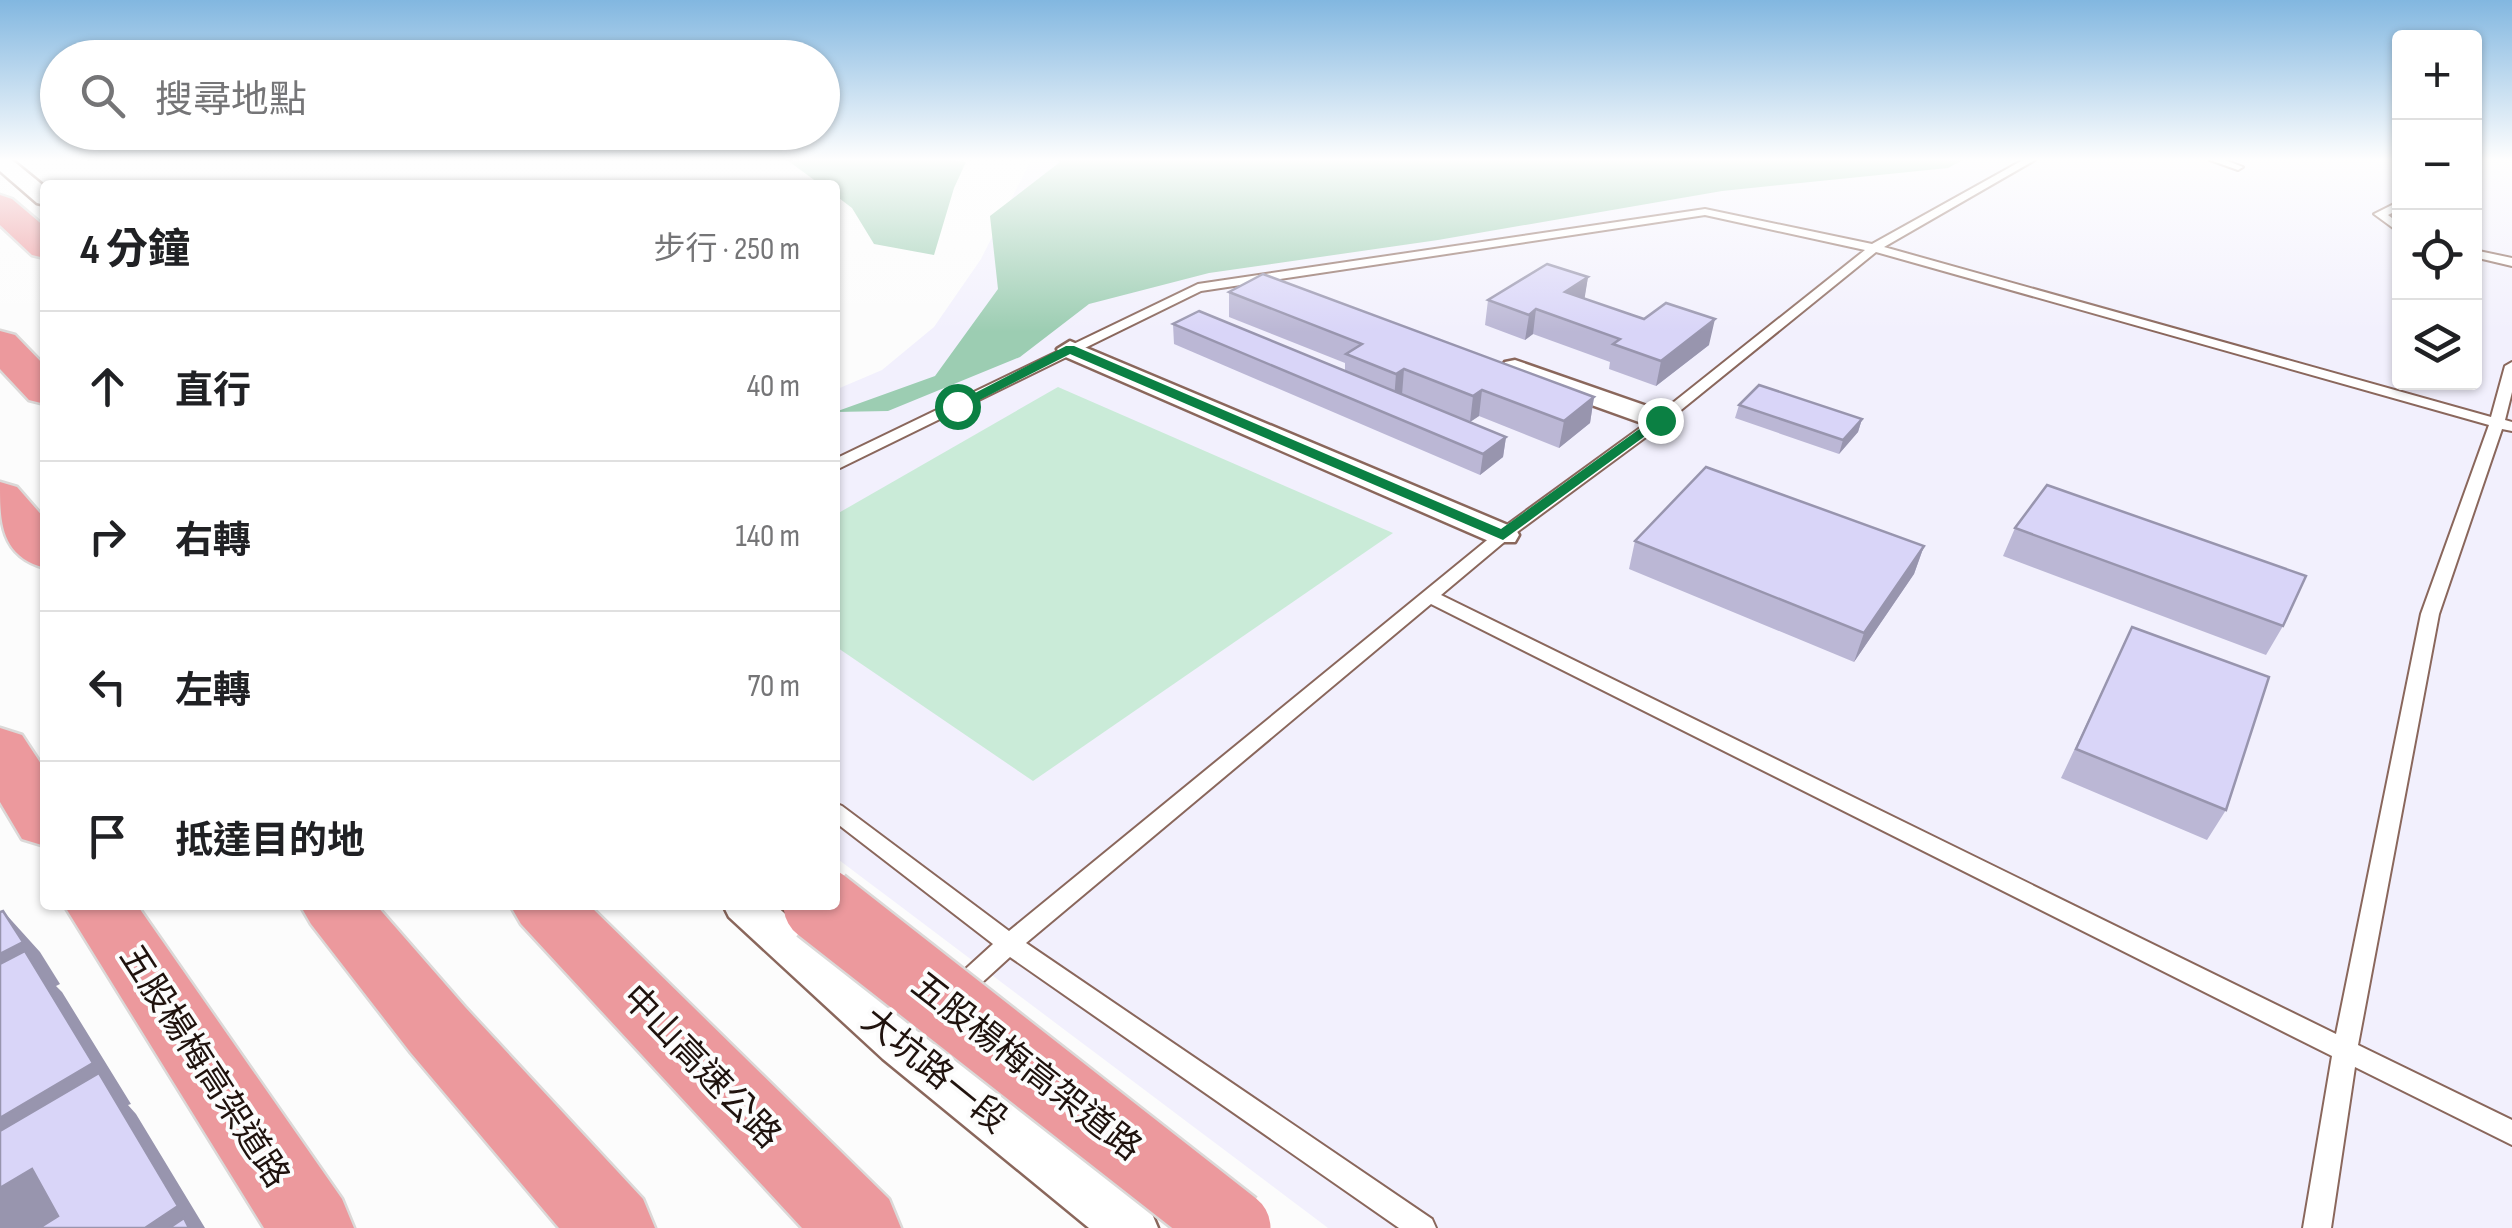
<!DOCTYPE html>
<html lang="zh-TW">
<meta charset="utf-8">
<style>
body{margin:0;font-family:"Sofia Sans Condensed","Noto Sans TC",sans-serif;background:#f2f2f2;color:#202124}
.controls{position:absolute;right:30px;top:30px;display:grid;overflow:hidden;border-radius:10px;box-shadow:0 2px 8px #0004}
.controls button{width:90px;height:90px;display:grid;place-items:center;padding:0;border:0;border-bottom:2px solid #e0e0e0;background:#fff;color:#202124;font:50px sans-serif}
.stop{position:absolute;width:30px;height:30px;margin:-22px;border:8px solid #0b8043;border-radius:50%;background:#fff}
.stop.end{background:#0b8043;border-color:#fff;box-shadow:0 2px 10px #0008}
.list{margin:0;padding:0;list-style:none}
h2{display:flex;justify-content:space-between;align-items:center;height:130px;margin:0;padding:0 40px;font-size:42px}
h2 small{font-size:32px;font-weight:400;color:#757577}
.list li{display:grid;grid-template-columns:65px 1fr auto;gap:30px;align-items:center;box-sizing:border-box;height:150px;padding:0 40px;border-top:2px solid #e0e0e0}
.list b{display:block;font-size:38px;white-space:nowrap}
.list em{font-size:32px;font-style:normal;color:#757577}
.icon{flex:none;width:55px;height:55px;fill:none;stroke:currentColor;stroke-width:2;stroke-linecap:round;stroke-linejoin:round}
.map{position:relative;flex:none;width:2512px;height:1228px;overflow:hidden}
.search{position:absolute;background:#fff;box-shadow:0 2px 8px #0004;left:40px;top:40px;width:800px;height:110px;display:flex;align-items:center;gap:25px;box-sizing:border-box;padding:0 35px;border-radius:55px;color:#757577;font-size:38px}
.panel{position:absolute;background:#fff;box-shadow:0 2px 8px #0004;left:40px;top:180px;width:800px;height:730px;border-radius:10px}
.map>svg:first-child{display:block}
.industrial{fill:#f2f0fd}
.green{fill:#caebd8}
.forest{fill:#9ccdb2}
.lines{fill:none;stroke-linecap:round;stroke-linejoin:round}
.service-casing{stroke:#8a675c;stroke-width:4}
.minor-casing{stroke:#8a675c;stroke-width:5}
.motorway-casing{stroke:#dbd9d8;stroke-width:5}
.service{fill:#fff;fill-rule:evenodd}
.minor{fill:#fff;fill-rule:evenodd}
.motorway{fill:#ec999d;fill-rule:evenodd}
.motorway-bridge-casing{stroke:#dbd9d8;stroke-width:80;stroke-linecap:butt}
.motorway-bridge{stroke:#ec999d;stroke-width:75}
.wall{fill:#bbb7d5}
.shaded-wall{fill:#9895ae}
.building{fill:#d9d5f8;stroke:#9895ae;stroke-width:2.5}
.route{fill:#0b8043}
.labels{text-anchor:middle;stroke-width:8;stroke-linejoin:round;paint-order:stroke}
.near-street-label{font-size:35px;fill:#20130e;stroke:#fcfcfc}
</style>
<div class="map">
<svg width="2512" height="1228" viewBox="0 0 2512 1228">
<rect width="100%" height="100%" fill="#fcfcfc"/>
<!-- industrial -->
<path class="industrial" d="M1031 160H2399L2400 382H2474L2475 160H2512V1228H1328L835 857V390L882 370 934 327 981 259Z"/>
<!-- green -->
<path class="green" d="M1058 387 1393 533 1033 781 835 646V515Z"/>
<!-- forest -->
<path class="forest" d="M787 160H949L966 162 954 188 934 255 874 244 852 208 835 195V185H821Z
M1057 160H1963L1948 168 1722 191 1438 240 1209 273 1089 304 1020 357 888 411 835 412 935 376 998 289 990 216 1060 162Z"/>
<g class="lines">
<defs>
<path id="service" d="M2023 160H2035L1884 247 2491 417 2505 366 2512 362V392L2505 420 2512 422V431L2502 429 2439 614 2358 1045 2512 1120V1145L2355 1067 2331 1228H2303L2332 1056 1431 604 1026 943 1432 1219 1436 1228H1399L1010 957 964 999 956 1002 948 999 944 992 948 985 993 944 835 822V803L842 806 1009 931 1497 532 1655 417 1865 250 1705 215 1201 291 840 468 835 470V459L1198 284 1705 209 1872 244ZM1876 252 2489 425 2421 614 2336 1034 1441 595 1509 538 1665 423Z
M2210 160H2225L2243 167 2238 170Z
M2400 201V209L2388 215 2400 224V233L2374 214Z
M2474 250 2512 258V266L2474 257Z"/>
<path id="minor" d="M0 160H12L45 187V205L37 203 0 171Z
M1070 341 1515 528 1519 535 1515 542H1491L1061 355 1057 349Z
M1515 360 1670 414 1674 420 1670 426H1650L1505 374 1501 368 1505 362Z
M723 905H775L917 1029 1150 1209 1158 1228H1089L883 1059 729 917Z"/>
<path id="motorway" d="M0 195 12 199 45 227V258L32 255 0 225Z
M0 331 15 335 45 366V404L29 400 0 369Z
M0 482 17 487 45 519V568C0 556 0 521 0 482Z
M0 728 22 735 45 770V846L22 839 0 802Z
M64 905H137L342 1199 354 1228H264Z
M300 905H376L465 1007 643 1199 655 1228H559L411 1053 311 924Z
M510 905H589L889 1199 901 1228H802L521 924Z"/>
</defs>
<!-- service casing -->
<use href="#service" class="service-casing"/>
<!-- minor casing -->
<use href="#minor" class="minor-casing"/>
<!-- motorway casing -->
<use href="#motorway" class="motorway-casing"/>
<!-- service -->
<use href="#service" class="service"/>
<!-- minor -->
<use href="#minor" class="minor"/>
<!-- motorway -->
<use href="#motorway" class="motorway"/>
<defs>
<path id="motorway-bridge" d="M821 905 1233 1228"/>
</defs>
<!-- motorway-bridge casing -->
<use href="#motorway-bridge" class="motorway-bridge-casing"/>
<!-- motorway-bridge -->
<use href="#motorway-bridge" class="motorway-bridge"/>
</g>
<!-- wall -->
<path class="wall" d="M1588 277 1584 299 1709 345 1656 386 1609 369 1610 362 1533 334 1525 340 1485 325 1488 300Z
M1229 292 1594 397 1590 423 1559 448 1479 416 1470 422 1506 437 1503 457 1480 475 1174 344 1173 324 1345 371V363L1229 317Z
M1739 405 1862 419 1858 432 1839 454 1735 418Z
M2015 528 2283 626 2266 655 2003 556Z
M1635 541 1924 546 1914 574 1854 662 1629 569Z
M2132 627 2226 810 2207 840 2061 778Z"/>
<!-- shaded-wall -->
<path class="shaded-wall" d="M1588 277 1584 302 1565 292Z
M1536 309 1533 334 1525 340 1529 315Z
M1715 319 1709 345 1656 386 1661 361Z
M1404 369 1402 395 1394 400 1396 374Z
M1482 390 1479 416 1470 422 1473 396Z
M1594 397 1590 423 1559 448 1564 421Z
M1862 419 1858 432 1839 454 1843 440Z
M1506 437 1503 457 1480 475 1483 454Z
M1924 546 1914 574 1854 662 1864 633Z
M3 911 40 952 60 984 56 986 62 992 131 1104 128 1105 136 1114 205 1228H145L121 1110 0 1184V954Z
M32 1169 74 1209 45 1228H0V1188Z"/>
<!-- building -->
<path class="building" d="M1547 264 1588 277 1565 292 1644 319 1666 303 1715 319 1661 361 1613 344 1620 339 1536 309 1529 315 1488 300Z
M1263 274 1594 397 1564 421 1482 390 1473 396 1404 369 1396 374 1346 354 1362 344 1229 292Z
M1199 311 1506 437 1483 454 1173 324Z
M1759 385 1862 419 1843 440 1739 405Z
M1706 467 1924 546 1864 633 1635 541Z
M2047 485 2306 576 2283 626 2015 528Z
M2132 627 2269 677 2226 810 2076 749Z
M3 911 23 942 0 954V912Z
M25 951 93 1063 0 1118V964Z
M99 1073 178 1206 145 1228H39L58 1216 32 1169 0 1188V1131Z
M184 1218 189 1228H169Z"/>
<!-- sky -->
<linearGradient id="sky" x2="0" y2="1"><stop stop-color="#82b7e0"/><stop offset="0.48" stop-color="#fefefe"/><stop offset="1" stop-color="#fefefe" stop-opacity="0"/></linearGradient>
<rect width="2512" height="332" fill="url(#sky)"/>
<!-- route -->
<path class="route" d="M1066 346H1074L1501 529 1656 417 1667 420 1503 540 1070 354 962 409 950 406Z"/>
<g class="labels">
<!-- near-street labels -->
<g class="near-street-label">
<text transform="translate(205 1066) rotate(57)" y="12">五股楊梅高架道路</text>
<text transform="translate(702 1066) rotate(46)" y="12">中山高速公路</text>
<text transform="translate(1027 1066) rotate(38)" y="12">五股楊梅高架道路</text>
<text transform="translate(935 1070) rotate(39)" y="12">大坑路一段</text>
</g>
</g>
</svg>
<div class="controls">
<button>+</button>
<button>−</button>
<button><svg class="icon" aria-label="locate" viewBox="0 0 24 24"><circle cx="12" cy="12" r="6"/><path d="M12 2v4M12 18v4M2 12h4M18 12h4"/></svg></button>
<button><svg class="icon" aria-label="layers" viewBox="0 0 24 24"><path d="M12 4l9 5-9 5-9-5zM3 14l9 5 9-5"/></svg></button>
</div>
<div class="stop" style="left:957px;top:406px"></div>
<div class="stop end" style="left:1660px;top:420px"></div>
<div class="search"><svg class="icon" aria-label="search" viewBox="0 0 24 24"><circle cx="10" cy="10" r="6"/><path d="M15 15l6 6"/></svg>搜尋地點</div>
<section class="panel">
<h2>4 分鐘<small>步行 · 250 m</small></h2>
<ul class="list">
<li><svg class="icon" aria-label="ahead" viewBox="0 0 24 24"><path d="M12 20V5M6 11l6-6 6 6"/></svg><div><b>直行</b></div><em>40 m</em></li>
<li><svg class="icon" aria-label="right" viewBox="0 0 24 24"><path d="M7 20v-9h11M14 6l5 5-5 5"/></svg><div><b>右轉</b></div><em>140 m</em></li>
<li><svg class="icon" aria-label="left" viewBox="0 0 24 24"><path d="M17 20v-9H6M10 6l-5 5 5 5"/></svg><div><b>左轉</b></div><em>70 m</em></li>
<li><svg class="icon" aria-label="arrive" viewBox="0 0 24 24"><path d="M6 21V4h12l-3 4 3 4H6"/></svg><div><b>抵達目的地</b></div></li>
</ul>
</section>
</div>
